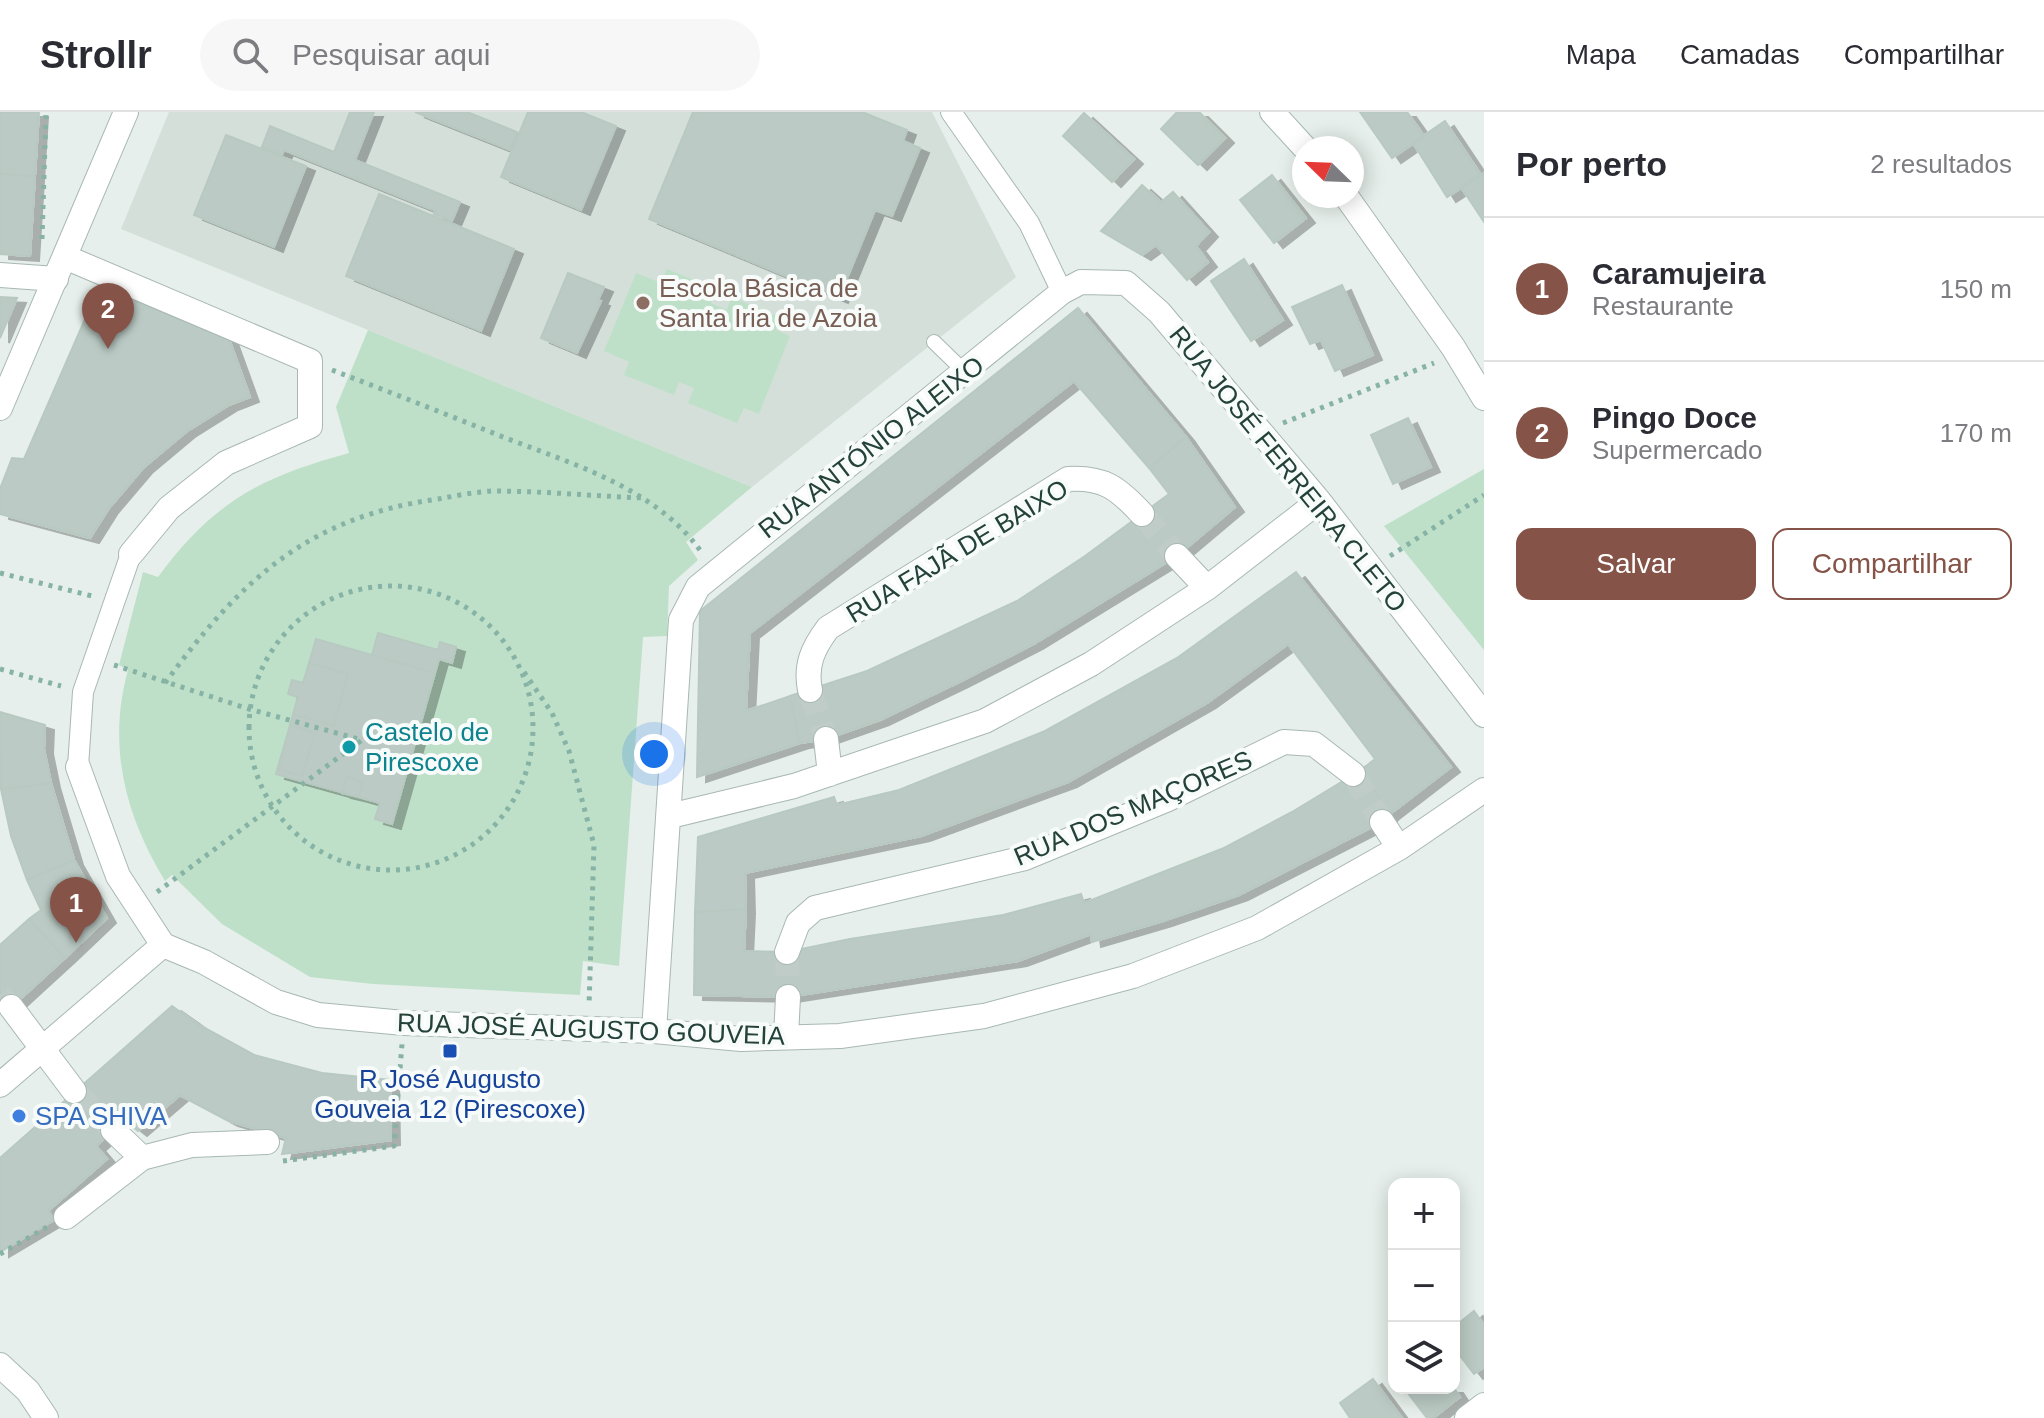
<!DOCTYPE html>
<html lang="pt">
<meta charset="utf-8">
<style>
body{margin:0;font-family:Helvetica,sans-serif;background:#f7f7f7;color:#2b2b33}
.controls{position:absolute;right:24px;bottom:24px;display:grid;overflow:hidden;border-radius:16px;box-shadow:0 4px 20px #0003}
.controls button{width:72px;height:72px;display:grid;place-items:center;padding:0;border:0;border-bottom:2px solid #e1e1e2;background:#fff;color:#2b2b33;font:40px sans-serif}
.compass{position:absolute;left:1292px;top:24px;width:72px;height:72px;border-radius:50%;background:#fff;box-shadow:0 4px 20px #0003;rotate:293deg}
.you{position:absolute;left:654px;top:642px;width:28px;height:28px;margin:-20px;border:6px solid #fff;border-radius:50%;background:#1a73e8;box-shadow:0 0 0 12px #1a73e833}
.badge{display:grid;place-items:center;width:52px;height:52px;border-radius:50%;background:#855347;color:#fff;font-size:26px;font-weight:700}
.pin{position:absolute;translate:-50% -66px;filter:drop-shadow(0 2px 4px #0008)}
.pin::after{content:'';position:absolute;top:42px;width:28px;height:24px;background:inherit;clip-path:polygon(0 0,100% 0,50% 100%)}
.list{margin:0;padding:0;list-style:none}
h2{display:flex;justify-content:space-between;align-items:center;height:104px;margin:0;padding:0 32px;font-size:34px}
h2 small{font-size:26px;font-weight:400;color:#7c7c81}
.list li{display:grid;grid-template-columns:52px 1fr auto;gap:24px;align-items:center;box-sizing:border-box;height:144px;padding:0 32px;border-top:2px solid #e1e1e2}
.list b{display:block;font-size:30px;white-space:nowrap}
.list p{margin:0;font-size:26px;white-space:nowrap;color:#7c7c81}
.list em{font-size:26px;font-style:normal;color:#7c7c81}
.actions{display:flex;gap:16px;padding:24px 32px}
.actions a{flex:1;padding:18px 0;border:2px solid #855347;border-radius:16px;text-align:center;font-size:28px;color:#855347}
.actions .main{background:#855347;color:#fff}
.icon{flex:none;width:44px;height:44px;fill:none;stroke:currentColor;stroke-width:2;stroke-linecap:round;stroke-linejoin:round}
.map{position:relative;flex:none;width:1484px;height:1306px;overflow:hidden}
header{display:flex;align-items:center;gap:48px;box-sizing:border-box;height:112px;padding:0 40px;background:#fff;border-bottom:2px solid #e1e1e2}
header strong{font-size:38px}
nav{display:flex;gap:44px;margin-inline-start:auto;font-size:28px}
.search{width:560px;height:72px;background:#f7f7f7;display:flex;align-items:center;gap:20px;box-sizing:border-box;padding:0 28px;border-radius:44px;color:#7c7c81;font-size:30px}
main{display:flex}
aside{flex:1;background:#fff}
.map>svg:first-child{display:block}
.built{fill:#d4dfda}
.green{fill:#bfe0c8}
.building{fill:#bbcac4;stroke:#b8c9c2;stroke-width:2;filter:url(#shadow)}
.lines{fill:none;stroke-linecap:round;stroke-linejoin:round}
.minor-tunnel{stroke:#bfccc8;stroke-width:24;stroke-dasharray:24 12;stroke-linecap:butt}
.service-casing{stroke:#a8b8b2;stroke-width:16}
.pedestrian-casing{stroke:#a8b8b2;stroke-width:22}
.minor-casing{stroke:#a8b8b2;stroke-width:26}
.tertiary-casing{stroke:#a8b8b2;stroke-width:26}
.path{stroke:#86b3a5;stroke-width:5;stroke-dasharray:4 6;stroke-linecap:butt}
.service{stroke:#fff;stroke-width:14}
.pedestrian{stroke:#fff;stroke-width:20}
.minor{stroke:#fff;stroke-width:24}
.tertiary{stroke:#fff;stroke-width:24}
.education-dot{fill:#8d6e63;stroke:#f7fbf9;stroke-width:3}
.culture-dot{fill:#0f9aa8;stroke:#f7fbf9;stroke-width:3}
.transit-dot{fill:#1a4fb4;stroke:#f7fbf9;stroke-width:3}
.shop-dot{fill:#3f7fe0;stroke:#f7fbf9;stroke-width:3}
.labels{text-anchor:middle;stroke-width:8;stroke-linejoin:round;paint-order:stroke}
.education-label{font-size:26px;fill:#785e54;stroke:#f7fbf9;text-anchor:start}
.street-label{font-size:26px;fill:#24423a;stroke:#f7fbf9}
.culture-label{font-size:26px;fill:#0d838f;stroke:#f7fbf9;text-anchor:start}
.transit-label{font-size:26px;fill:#164399;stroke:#f7fbf9}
.shop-label{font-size:26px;fill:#366cbe;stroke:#f7fbf9;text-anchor:start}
</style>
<header>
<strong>Strollr</strong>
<div class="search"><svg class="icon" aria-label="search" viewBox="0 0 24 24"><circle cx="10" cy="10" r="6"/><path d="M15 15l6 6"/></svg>Pesquisar aqui</div>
<nav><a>Mapa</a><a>Camadas</a><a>Compartilhar</a></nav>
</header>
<main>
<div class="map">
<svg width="1484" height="1306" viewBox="0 0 1484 1306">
<defs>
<filter id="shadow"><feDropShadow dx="9" dy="5" stdDeviation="0" flood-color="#0004"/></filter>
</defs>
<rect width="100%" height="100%" fill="#e6efeb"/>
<!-- built -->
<path class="built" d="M169 0H932L1016 165 752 375 121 117Z"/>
<!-- green -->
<path class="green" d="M667 157 716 177 711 191 727 198 731 185 780 205 776 218 790 224 759 302 744 296 737 311 688 291 694 276 679 270 674 283 624 263 629 250 604 239 636 161 661 171Z
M368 218 752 375 686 430 698 448 669 474 667 524 643 525 619 854 583 849 580 883 373 872 310 865 222 812 172 763 165 769C125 703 107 634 128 558L119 553 143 460 158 465C213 390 261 365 349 341L336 295Z
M1484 357V538L1384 414Z"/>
<!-- building -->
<path class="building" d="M0 0H39L35 64 0 62Z
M350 0H374L355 48 460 90 452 109 434 102 436 99 284 38 282 43 262 35 270 14 334 40Z
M415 0H467L517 20 510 38Z
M528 0H581L616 14 581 98 501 65Z
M693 0H862L907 18 903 29 920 36 892 104 875 98 839 186 649 107Z
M1177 0H1199L1225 26 1198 53 1161 17Z
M1360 0H1407L1424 24 1392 46Z
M1084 1 1134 47 1112 70 1063 24Z
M1445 9 1481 63 1447 85 1413 31Z
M226 23 306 54 274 135 194 103Z
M1484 61V110L1461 75Z
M0 62 35 64 30 144 0 142Z
M1272 63 1306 106 1274 131 1240 88Z
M1142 73 1161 90 1173 80 1209 120 1196 134 1208 150 1187 168 1156 133 1142 143 1101 119Z
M379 82 514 137 481 219 346 164Z
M1244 147 1283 208 1251 229 1211 169Z
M568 161 604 175 598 188 601 189 577 241 541 226Z
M1342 173 1373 243 1335 259 1321 228 1310 232 1292 195Z
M99 175 229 227 250 285 229 293 186 320 143 356 109 396 90 426 0 402V377L12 346 24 347Z
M0 185 17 186 0 226Z
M1078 196 1186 325 1149 356 1074 269 750 521 746 599 790 584 800 631 697 665 700 499Z
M1408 306 1431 355 1393 372 1371 323Z
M1186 325 1235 395 1177 444 1034 532 959 570 880 608 826 627 800 631 790 584 867 559 1017 489 1085 444 1169 382 1149 356Z
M1296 460 1451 655 1390 702 1361 658 1375 647 1288 532 1207 591 1068 670 921 724 745 761 746 797 695 800 698 725 834 685 837 693 899 678 1045 619 1177 546Z
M378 521 438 538 440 530 456 535 452 551 439 547 392 712 375 707 380 691 276 662 298 585 288 582 292 568 303 571 316 527 372 543Z
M378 521 438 538 440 530 456 535 452 551 439 547 435 561 372 543Z
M309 551 348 562 334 614 293 602 298 585 288 582 292 568 303 571Z
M0 600 45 613 44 637 51 671 1 677Z
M290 613 315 621 302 664 278 657Z
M1361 658 1390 702 1382 710 1239 783 1163 809 1092 830 1091 822 1018 849 788 885 694 883 695 800 746 797 744 839 787 840 850 827 1003 803 1081 782 1084 791 1224 736 1292 700Z
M347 665 363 670 359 685 342 681Z
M51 671 74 748 27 768 11 724 1 677Z
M74 748 107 806 65 846 29 807 41 798 27 768Z
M29 807 65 846 7 899 0 892V833Z
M172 894 199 913 254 943 322 961 390 968 391 1028 282 1042 286 1026 229 1009 180 983 138 1019 124 1008 96 1034 107 1047 48 1099 54 1108 0 1140V1046Z
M1474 1199 1484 1213V1255L1474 1262 1454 1236V1215Z
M1373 1267 1402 1306H1350L1340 1291Z
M1404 1276H1454L1460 1285 1433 1306H1427Z"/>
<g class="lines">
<!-- minor-tunnel -->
<path class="minor-tunnel" d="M1142 402 1177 444
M810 578 826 627
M1353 662 1382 710
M787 840 788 885
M0 883 11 895
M74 979 113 1018"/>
<defs>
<path id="service" d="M934 230 966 261"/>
<path id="pedestrian" d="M951 0 1029 111 1062 180
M78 655 83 580 131 442"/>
<path id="minor" d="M1272 0 1305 36
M1346 84 1453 235 1484 286
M65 145 310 249V314L226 351 169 396 131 442
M0 163 56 167
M1177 444 1207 476
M810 578C805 553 813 536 828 516L1068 367C1104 365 1118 376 1142 402
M826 627 830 662
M78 655 118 764 163 833
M670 704 794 674 985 609 1091 552 1207 476 1319 389
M1382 710 1399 736
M787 840 798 811 815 796 1025 746 1166 688 1284 630 1314 632 1353 662
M11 895 74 979
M654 919 681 508 698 475 1062 180 1081 170 1126 171 1159 200 1319 389 1484 603
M786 925 788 885
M0 973 163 833 204 850 276 890 318 903 404 911 654 919 741 927 840 924 984 904 1133 864 1257 816 1399 736 1484 678
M142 1046 192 1033 267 1030
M66 1105 142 1046 113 1018
M1467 1306 1484 1293"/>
<path id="tertiary" d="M0 296 126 0
M0 1253 28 1279 46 1306"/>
</defs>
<!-- service casing -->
<use href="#service" class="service-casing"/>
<!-- pedestrian casing -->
<use href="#pedestrian" class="pedestrian-casing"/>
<!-- minor casing -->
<use href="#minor" class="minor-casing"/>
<!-- tertiary casing -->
<use href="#tertiary" class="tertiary-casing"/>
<!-- path -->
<path class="path" d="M42 127 46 0
M332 258C387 279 443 301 498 323 569 351 656 375 702 441
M1283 311 1434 251
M1390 444 1484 383
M0 461 92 484
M249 616a142 142 0 1 1 284 0a142 142 0 1 1-284 0Z
M114 553 249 597 362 628
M0 557 61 574
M524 560 552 601 569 639 594 733 589 894
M165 571C240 469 307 405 438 387 455 384 474 380 492 379 542 379 593 384 644 386
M157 780 362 628
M283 1049 394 1034 402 932
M0 1142 47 1115"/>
<!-- service -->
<use href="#service" class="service"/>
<!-- pedestrian -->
<use href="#pedestrian" class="pedestrian"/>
<!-- minor -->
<use href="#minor" class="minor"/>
<!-- tertiary -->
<use href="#tertiary" class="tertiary"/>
</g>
<!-- markers -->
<circle class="education-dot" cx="643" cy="191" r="8"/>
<circle class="culture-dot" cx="349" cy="635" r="8"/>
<rect class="transit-dot" x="442" y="931" width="16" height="16" rx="4"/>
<circle class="shop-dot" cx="19" cy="1004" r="8"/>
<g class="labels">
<!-- education labels -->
<g class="education-label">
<text x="659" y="185">Escola Básica de<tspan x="659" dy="30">Santa Iria de Azoia</tspan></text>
</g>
<!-- street labels -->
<g class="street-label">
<text transform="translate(871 335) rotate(-38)" y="9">RUA ANTÓNIO ALEIXO</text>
<text transform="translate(1288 357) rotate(51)" y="9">RUA JOSÉ FERREIRA CLETO</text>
<text transform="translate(957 439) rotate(-31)" y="9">RUA FAJÃ DE BAIXO</text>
<text transform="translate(1133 696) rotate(-23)" y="9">RUA DOS MAÇORES</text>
<text transform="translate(591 917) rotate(2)" y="9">RUA JOSÉ AUGUSTO GOUVEIA</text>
</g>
<!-- culture labels -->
<g class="culture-label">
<text x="365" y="629">Castelo de<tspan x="365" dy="30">Pirescoxe</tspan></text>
</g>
<!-- transit labels -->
<g class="transit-label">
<text x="450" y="976">R José Augusto<tspan x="450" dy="30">Gouveia 12 (Pirescoxe)</tspan></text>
</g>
<!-- shop labels -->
<g class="shop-label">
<text x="35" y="1013">SPA SHIVA</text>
</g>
</g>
</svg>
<div class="controls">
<button>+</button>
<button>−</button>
<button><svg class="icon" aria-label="layers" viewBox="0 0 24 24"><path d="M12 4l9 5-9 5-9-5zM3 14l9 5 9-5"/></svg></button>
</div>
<svg class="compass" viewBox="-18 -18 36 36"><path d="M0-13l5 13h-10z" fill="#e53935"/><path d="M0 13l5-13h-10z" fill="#7c7c81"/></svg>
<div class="you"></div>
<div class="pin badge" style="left:76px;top:831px">1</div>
<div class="pin badge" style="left:108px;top:237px">2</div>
</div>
<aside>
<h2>Por perto<small>2 resultados</small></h2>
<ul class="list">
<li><span class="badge">1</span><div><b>Caramujeira</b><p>Restaurante</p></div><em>150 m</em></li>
<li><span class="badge">2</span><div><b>Pingo Doce</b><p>Supermercado</p></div><em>170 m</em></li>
</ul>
<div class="actions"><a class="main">Salvar</a><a>Compartilhar</a></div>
</aside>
</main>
